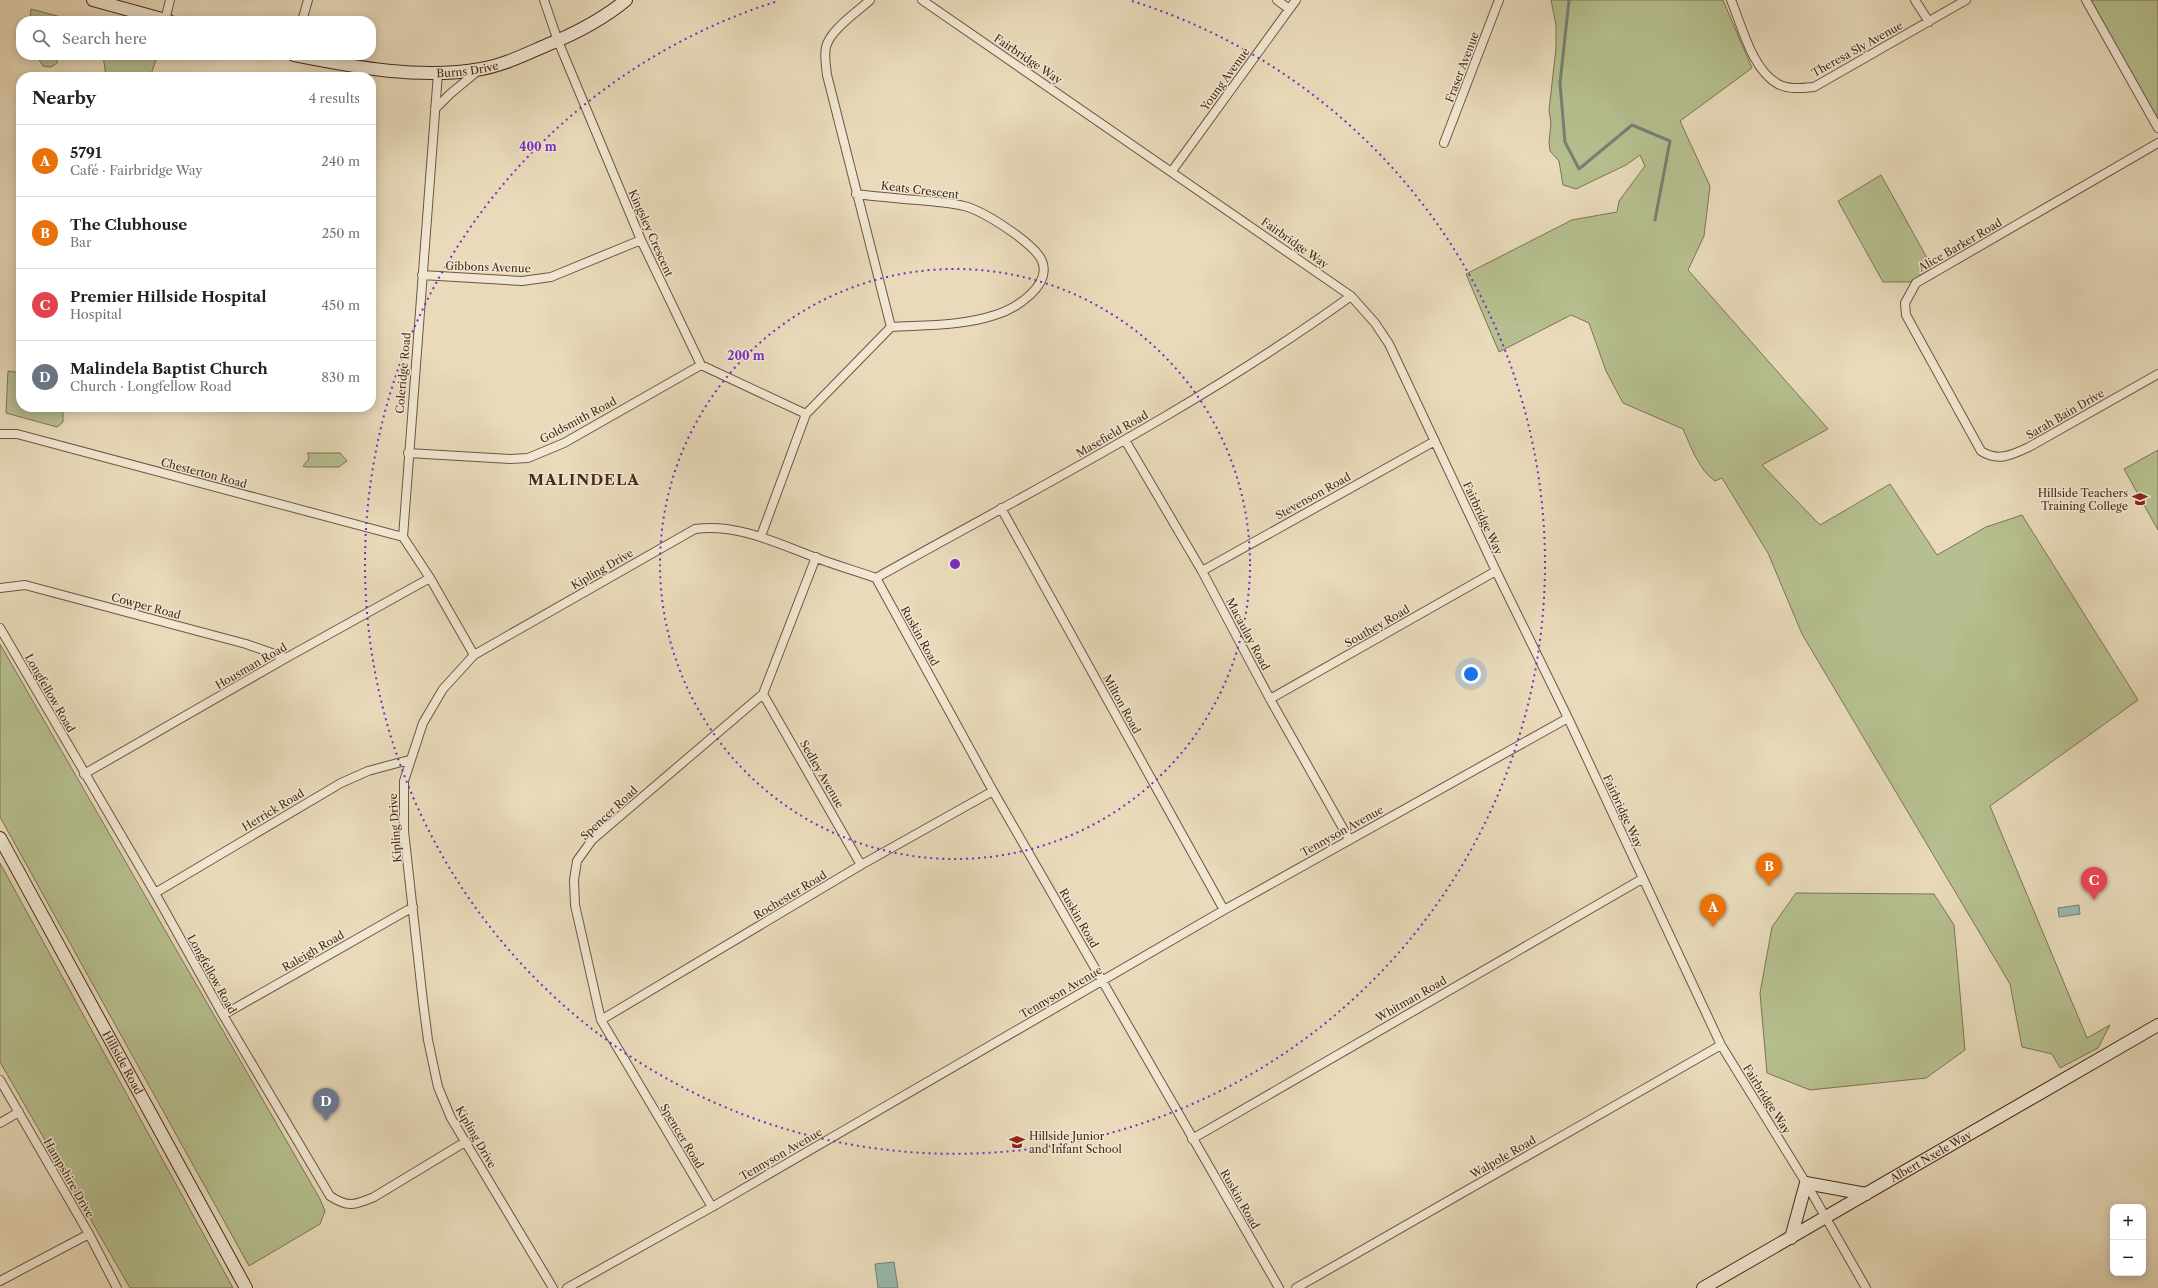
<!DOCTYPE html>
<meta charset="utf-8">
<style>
body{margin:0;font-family:"Libre Caslon Text",serif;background:#f2f2f2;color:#222}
.controls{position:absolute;right:12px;bottom:12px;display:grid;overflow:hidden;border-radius:8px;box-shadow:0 2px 10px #0003}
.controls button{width:36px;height:36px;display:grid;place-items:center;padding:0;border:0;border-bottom:1px solid #e0e0e0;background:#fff;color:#222;font:20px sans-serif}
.you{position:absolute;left:1471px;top:674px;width:14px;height:14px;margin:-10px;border:3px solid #fff;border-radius:50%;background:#1a73e8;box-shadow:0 0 0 6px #1a73e833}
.badge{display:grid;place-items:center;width:26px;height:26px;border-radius:50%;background:#8f2418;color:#fff;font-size:13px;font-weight:700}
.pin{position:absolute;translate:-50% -33px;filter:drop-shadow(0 1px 2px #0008)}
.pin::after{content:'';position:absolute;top:21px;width:14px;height:12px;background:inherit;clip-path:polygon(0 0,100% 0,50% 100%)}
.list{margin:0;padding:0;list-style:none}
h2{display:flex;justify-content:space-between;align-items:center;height:52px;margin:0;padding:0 16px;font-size:17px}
h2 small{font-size:13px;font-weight:400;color:#767676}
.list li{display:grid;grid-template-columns:26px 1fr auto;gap:12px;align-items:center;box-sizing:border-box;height:72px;padding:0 16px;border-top:1px solid #e0e0e0}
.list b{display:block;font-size:15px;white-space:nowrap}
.list p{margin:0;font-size:13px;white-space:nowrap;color:#767676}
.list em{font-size:13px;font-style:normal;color:#767676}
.icon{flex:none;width:22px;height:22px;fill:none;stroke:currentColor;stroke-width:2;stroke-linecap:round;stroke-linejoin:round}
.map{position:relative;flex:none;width:2158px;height:1288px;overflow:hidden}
.search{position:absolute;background:#fff;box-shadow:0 2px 10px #0003;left:16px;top:16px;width:360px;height:44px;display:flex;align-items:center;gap:10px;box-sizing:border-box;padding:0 14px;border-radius:16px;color:#767676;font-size:15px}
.panel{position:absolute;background:#fff;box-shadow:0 2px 10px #0003;left:16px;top:72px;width:360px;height:340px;border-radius:16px}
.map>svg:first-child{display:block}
.green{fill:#b6bf8f;stroke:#7f7454}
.water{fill:#97bbaf;stroke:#778173}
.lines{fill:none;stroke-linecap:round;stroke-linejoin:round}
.stream{stroke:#778173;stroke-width:3}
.minor-casing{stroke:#705540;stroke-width:10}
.secondary-casing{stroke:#482918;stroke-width:14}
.minor{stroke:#f0e7d2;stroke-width:8}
.secondary{stroke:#f0e7d2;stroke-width:12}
.ring{fill:none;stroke:#7b2cbf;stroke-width:2;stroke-dasharray:2 4}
.labels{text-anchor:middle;stroke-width:3;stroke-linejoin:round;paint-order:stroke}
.street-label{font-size:11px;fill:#482918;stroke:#f0e7d2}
.poi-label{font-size:11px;fill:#482918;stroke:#f0e7d2;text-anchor:end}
.district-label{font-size:15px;font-weight:bold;letter-spacing:1px;fill:#482918;stroke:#f0e7d2}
.centre{fill:#7b2cbf;stroke:#f0e7d2;stroke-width:2}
.ring-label{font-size:12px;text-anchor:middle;font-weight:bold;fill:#7b2cbf;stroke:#f0e7d2;stroke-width:3;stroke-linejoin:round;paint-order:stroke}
</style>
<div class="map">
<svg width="2158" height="1288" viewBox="0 0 2158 1288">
<rect width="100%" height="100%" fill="#e8daba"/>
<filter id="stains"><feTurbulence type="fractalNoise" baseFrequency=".005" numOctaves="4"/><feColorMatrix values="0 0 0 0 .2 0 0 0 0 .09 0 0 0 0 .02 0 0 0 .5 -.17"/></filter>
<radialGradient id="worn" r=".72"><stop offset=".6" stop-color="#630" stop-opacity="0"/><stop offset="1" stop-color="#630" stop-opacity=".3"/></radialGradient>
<!-- green -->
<path class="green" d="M1551 0H1723L1752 68 1680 121 1710 186 1704 236 1688 270 1828 429 1762 465 1820 525 1890 484 1937 555 1986 527 2022 515 2138 700 1990 806 2087 1038 2110 1025 2098 1048 2060 1068 2052 1054 2022 1047 2010 984 1802 634 1768 553 1722 478 1715 481C1699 470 1691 447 1683 429L1623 403 1606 371 1589 323 1571 315 1499 352 1466 274 1572 220 1617 212 1619 201 1645 166 1640 155 1626 165 1576 189 1563 185 1559 161 1550 151 1549 142 1551 123 1549 110 1556 48V25Z
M2089 0H2158V124Z
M31 9 76 21H30Z
M36 55H78L57 58V63L51 67 43 66Z
M103 55H158L150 77H106Z
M1881 175 1932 267 1910 282H1883L1838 201Z
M8 371 21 373V407H63V422L57 427 6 413Z
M2158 450V530L2124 469Z
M307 453H340L347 461 339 467H306L303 466 308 460 309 456Z
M0 644 320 1199 325 1211 320 1224 249 1266 0 817Z
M0 863 233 1288H130L0 1062Z
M1796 893 1934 894 1954 925 1965 1050 1926 1078 1810 1090 1767 1073 1760 993 1772 927Z"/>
<!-- water -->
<path class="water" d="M2079 905 2080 914 2059 917 2058 908Z
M894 1262 898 1288H878L875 1264Z"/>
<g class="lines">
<!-- stream -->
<path class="stream" d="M1569 0 1560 83 1565 142 1579 169 1632 125 1670 141 1655 220"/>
<defs>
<path id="minor" d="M544 0 558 41 641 240 701 365 806 414
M922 0 1351 296 1375 323 1389 344 1496 571 1568 718 1721 1045 1806 1183 1866 1288
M1277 0 1289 9
M1731 0C1742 26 1752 70 1778 84 1789 90 1803 88 1814 87L1966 0
M1915 0 1929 22
M2086 0 2158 128
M165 20 170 0
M302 21 308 0
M438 73 403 537 430 578 474 655
M435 109 450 94 480 69
M1444 143 1499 0
M2158 143 1916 283 1905 303 1906 315 1981 451C1998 462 2012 455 2029 447L2158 374
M1172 171 1296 0
M856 194C880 197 904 199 929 201 943 203 960 203 973 209 990 216 1035 244 1042 261 1052 286 1015 309 995 315 962 326 926 325 891 327
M422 275 522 281 551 277 641 240
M0 434H17L403 537
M1125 440 1202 571 1270 699 1349 839
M408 453 510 459 528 458 564 443 701 365
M1001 508 1224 910
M761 536 806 414 891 327 827 75C826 66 824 56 826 47 830 30 857 12 870 0
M1202 571 1435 441
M876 578 993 791 1279 1288
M876 578C1037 488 1202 404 1351 296
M0 588 25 585 246 644 286 658
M0 628 155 893 223 1015 330 1196C348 1208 355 1205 374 1197L465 1142
M763 694 861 865
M1270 699 1496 571
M84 774 286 658 430 578
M155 893 341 783 368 771 409 760
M223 1015 413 907
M601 1020 861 865 993 791
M0 1080 89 1234 117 1288
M0 1123 19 1112
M1192 1139 1642 879
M712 1207 601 1020 575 905 574 880 577 861 592 840 763 694 816 557
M0 1281 89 1234
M553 1288 451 1118 438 1087 428 1040 423 1002 404 831V781L423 723 443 689 474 655 695 529C736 523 777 543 814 557 835 565 856 571 876 578
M567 1288 712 1207 1224 910 1568 718
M1296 1288 1721 1045"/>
<g id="secondary">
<path d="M93 0 169 21"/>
<path id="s1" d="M294 55C355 67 420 80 481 69 504 65 526 54 547 45 574 34 603 19 626 0"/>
<path id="s2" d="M0 838 246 1288"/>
<path d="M1791 1238 1806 1183 1866 1194"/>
<path id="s3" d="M1703 1288 2158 1025"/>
</g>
</defs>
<!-- minor casing -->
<use href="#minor" class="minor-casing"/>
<!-- secondary casing -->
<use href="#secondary" class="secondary-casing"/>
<!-- minor -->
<use href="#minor" class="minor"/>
<!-- secondary -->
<use href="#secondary" class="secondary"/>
</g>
<!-- distance rings -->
<g class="ring">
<circle cx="955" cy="564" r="295"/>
<path d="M1132 1A590 590 0 1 1 778 1"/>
</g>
<!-- icons -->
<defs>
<symbol id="university-bare" viewBox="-9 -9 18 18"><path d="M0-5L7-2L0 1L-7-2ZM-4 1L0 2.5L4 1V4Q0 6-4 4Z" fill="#8f2418" stroke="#f0e7d2" stroke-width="2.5" paint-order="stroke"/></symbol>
<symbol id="school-bare" viewBox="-9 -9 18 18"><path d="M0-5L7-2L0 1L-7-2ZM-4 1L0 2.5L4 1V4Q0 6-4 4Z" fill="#8f2418" stroke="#f0e7d2" stroke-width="2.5" paint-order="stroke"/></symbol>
</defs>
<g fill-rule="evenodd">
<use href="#university-bare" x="2129" y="488" width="22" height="22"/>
<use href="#school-bare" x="1006" y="1131" width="22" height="22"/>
</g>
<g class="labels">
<!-- street labels -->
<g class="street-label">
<text transform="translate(1857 49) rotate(-29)" y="4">Theresa Sly Avenue</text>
<text transform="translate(1028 59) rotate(34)" y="4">Fairbridge Way</text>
<text transform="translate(1462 67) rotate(-69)" y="4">Fraser Avenue</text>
<text dy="4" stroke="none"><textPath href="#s1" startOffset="175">Burns Drive</textPath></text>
<text transform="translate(1225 79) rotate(-54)" y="4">Young Avenue</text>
<text transform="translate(920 190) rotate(7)" y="4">Keats Crescent</text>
<text transform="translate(651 233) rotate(66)" y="4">Kingsley Crescent</text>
<text transform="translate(1295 243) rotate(35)" y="4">Fairbridge Way</text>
<text transform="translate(1960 245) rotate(-30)" y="4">Alice Barker Road</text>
<text transform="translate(488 267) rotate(2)" y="4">Gibbons Avenue</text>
<text transform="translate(403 373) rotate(-85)" y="4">Coleridge Road</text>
<text transform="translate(2065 414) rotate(-30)" y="4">Sarah Bain Drive</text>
<text transform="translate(578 420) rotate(-28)" y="4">Goldsmith Road</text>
<text transform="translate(1112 434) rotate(-30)" y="4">Masefield Road</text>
<text transform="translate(204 473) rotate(15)" y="4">Chesterton Road</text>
<text transform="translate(1313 496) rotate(-29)" y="4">Stevenson Road</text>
<text transform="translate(1483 518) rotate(65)" y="4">Fairbridge Way</text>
<text transform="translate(602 569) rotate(-30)" y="4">Kipling Drive</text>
<text transform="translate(146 606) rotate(15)" y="4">Cowper Road</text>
<text transform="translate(1377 626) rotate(-30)" y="4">Southey Road</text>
<text transform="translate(1248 634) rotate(62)" y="4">Macaulay Road</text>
<text transform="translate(920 636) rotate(61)" y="4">Ruskin Road</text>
<text transform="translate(251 666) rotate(-30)" y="4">Housman Road</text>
<text transform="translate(50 693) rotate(60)" y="4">Longfellow Road</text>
<text transform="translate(1122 704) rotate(61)" y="4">Milton Road</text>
<text transform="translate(822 774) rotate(60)" y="4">Sedley Avenue</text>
<text transform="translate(273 810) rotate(-31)" y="4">Herrick Road</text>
<text transform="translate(1623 811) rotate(65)" y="4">Fairbridge Way</text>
<text transform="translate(609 813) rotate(-43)" y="4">Spencer Road</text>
<text transform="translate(395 828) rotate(-94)" y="4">Kipling Drive</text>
<text transform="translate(1342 831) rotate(-29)" y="4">Tennyson Avenue</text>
<text transform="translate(790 895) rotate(-31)" y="4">Rochester Road</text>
<text transform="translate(1079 918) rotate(60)" y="4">Ruskin Road</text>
<text transform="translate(313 951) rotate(-30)" y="4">Raleigh Road</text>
<text transform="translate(212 974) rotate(61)" y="4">Longfellow Road</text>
<text transform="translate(1061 992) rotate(-30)" y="4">Tennyson Avenue</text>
<text transform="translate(1411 999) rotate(-30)" y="4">Whitman Road</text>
<text dy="4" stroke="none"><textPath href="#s2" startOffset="256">Hillside Road</textPath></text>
<text transform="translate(1767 1099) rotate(58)" y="4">Fairbridge Way</text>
<text transform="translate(682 1136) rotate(59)" y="4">Spencer Road</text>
<text transform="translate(476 1137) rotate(60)" y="4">Kipling Drive</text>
<text transform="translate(781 1154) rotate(-30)" y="4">Tennyson Avenue</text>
<text transform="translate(1503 1157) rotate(-30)" y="4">Walpole Road</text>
<text dy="4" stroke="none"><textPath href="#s3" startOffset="263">Albert Nxele Way</textPath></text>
<text transform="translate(69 1178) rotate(60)" y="4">Hampshire Drive</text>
<text transform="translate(1240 1199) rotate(60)" y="4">Ruskin Road</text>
</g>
<!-- poi labels -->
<g class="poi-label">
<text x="2128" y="497">Hillside Teachers<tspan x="2128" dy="13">Training College</tspan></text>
<text x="1029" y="1140" text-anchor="start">Hillside Junior<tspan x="1029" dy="13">and Infant School</tspan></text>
</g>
<!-- district labels -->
<g class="district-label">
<text x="584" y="485">MALINDELA</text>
</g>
</g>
<circle cx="955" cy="564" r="6" class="centre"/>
<g class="ring-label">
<text x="538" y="151">400 m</text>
<text x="746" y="360">200 m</text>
</g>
<rect width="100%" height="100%" filter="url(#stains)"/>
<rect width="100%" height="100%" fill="url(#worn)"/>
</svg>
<div class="controls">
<button>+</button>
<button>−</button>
</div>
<div class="you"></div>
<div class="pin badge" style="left:1713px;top:927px;background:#e8710a">A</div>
<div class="pin badge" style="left:1769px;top:886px;background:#e8710a">B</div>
<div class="pin badge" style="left:2094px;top:900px;background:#e0444e">C</div>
<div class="pin badge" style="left:326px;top:1121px;background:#6b7280">D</div>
<div class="search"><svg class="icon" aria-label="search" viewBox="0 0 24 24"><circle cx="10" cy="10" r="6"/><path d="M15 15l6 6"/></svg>Search here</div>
<section class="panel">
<h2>Nearby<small>4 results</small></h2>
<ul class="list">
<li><span class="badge" style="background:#e8710a">A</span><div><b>5791</b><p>Café · Fairbridge Way</p></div><em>240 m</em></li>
<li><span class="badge" style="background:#e8710a">B</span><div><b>The Clubhouse</b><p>Bar</p></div><em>250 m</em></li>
<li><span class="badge" style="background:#e0444e">C</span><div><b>Premier Hillside Hospital</b><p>Hospital</p></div><em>450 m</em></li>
<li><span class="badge" style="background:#6b7280">D</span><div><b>Malindela Baptist Church</b><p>Church · Longfellow Road</p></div><em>830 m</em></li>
</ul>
</section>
</div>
